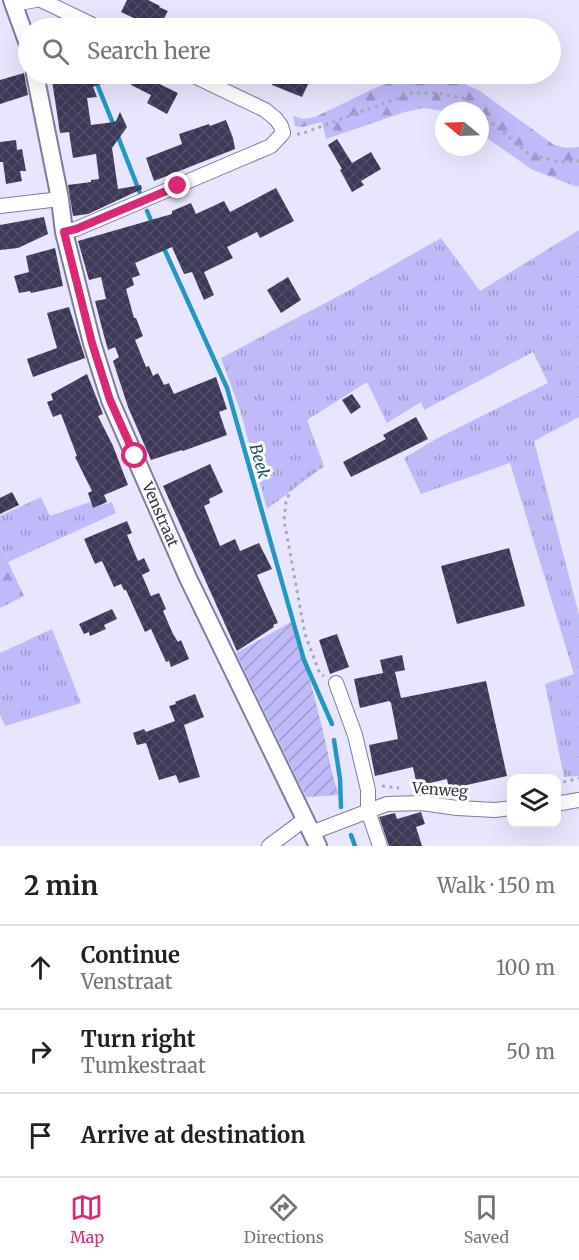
<!DOCTYPE html>
<meta charset="utf-8">
<style>
body{margin:0;font-family:Merriweather,serif;background:#f2f2f2;color:#202124}
.controls{position:absolute;right:18px;bottom:18px;display:grid;overflow:hidden;border-radius:12px;box-shadow:0 6px 24px #0002}
.controls button{width:54px;height:54px;display:grid;place-items:center;padding:0;border:0;border-bottom:2px solid #e0e0e0;background:#fff;color:#202124;font:30px sans-serif}
.compass{position:absolute;left:435px;top:102px;width:54px;height:54px;border-radius:50%;background:#fff;box-shadow:0 6px 24px #0002;rotate:289deg}
.stop{position:absolute;width:18px;height:18px;margin:-14px;border:4px solid #db2777;border-radius:50%;background:#fff}
.stop.end{background:#db2777;border-color:#fff;box-shadow:0 2px 6px #0008}
.list{margin:0;padding:0;list-style:none}
h2{display:flex;justify-content:space-between;align-items:center;height:78px;margin:0;padding:0 24px;font-size:26px}
h2 small{font-size:20px;font-weight:400;color:#757577}
.list li{display:grid;grid-template-columns:39px 1fr auto;gap:18px;align-items:center;box-sizing:border-box;height:84px;padding:0 24px;border-top:2px solid #e0e0e0}
.list b{display:block;font-size:22px;white-space:nowrap}
.list p{margin:0;font-size:20px;white-space:nowrap;color:#757577}
.list em{font-size:20px;font-style:normal;color:#757577}
.icon{flex:none;width:33px;height:33px;fill:none;stroke:currentColor;stroke-width:2;stroke-linecap:round;stroke-linejoin:round}
.map{position:relative;flex:none;width:579px;height:846px;overflow:hidden}
.search{position:absolute;background:#fff;box-shadow:0 6px 24px #0002;left:18px;right:18px;top:18px;height:66px;display:flex;align-items:center;gap:15px;box-sizing:border-box;padding:0 21px;border-radius:33px;color:#757577;font-size:22px}
.sheet{height:330px;background:#fff}
nav{display:flex;justify-content:space-around;align-items:center;box-sizing:border-box;height:84px;border-top:2px solid #e0e0e0;background:#fff;font-size:16px;color:#757577}
nav a{display:grid;justify-items:center;gap:3px}
nav .on{color:#db2777}
.map>svg:first-child{display:block}
.grass{fill:url(#grass-tufts)}
.forest{fill:url(#forest-firs)}
.garden{fill:url(#garden-furrows)}
.lines{fill:none;stroke-linecap:round;stroke-linejoin:round}
.stream{stroke:#2197c2;stroke-width:4.5}
.building{fill:url(#building-cross-hatch)}
.minor-casing{stroke:#7e7c9f;stroke-width:16}
.tertiary-casing{stroke:#7e7c9f;stroke-width:20}
.path{stroke:#a8a7bc;stroke-width:3;stroke-dasharray:3 4.5;stroke-linecap:butt}
.minor{stroke:#fff;stroke-width:14}
.tertiary{stroke:#fff;stroke-width:16}
.route{stroke:#db2777;stroke-width:8}
.labels{text-anchor:middle;stroke-width:6;stroke-linejoin:round;paint-order:stroke}
.street-label{font-size:15px;fill:#353443;stroke:#fff}
.water-label{font-size:16px;font-style:italic;fill:#104d64;stroke:#fff}
</style>
<div class="map">
<svg width="579" height="846" viewBox="0 0 579 846">
<defs>
<pattern id="grass-tufts" width="24" height="20" patternUnits="userSpaceOnUse" patternTransform="scale(1.5)"><rect width="24" height="20" fill="#bfbaf9"/><path d="M3 7l-1-3M5 7V3M7 7l1-3M15 17l-1-3M17 17v-4M19 17l1-3" fill="none" stroke="#9c98cb"/></pattern>
<pattern id="forest-firs" width="22" height="20" patternUnits="userSpaceOnUse" patternTransform="scale(1.5)"><rect width="22" height="20" fill="#bfbaf9"/><path d="M5 1l3.5 6h-7zM16 11l3.5 6h-7z" fill="#9c98cb"/></pattern>
<pattern id="garden-furrows" width="10" height="10" patternUnits="userSpaceOnUse" patternTransform="scale(1.5)"><rect width="10" height="10" fill="#bfbaf9"/><path d="M-1 1l2-2M0 10L10 0M9 11l2-2" fill="none" stroke="#9c98cb"/></pattern>
<pattern id="building-cross-hatch" width="8" height="8" patternUnits="userSpaceOnUse" patternTransform="scale(1.5)"><rect width="8" height="8" fill="#3c3857"/><path d="M0 0l8 8M0 8l8-8" fill="none" stroke="#504d68"/></pattern>
</defs>
<rect width="100%" height="100%" fill="#e7e6fe"/>
<!-- grass -->
<path class="grass" d="M579 230V417L534 441 579 615V776L564 777 545 684 574 674 510 463 421 494 404 458 436 439 548 383 533 352 424 410 421 402 387 423 367 382 307 420 324 466 267 509 240 410 221 358 346 292 441 238 480 291Z
M41 497 50 516 90 502 93 508 112 502 116 513 8 562 0 545V516Z
M52 629 81 703 5 726 0 715V653Z"/>
<!-- forest -->
<path class="forest" d="M424 74 448 76 480 91 554 145 566 148 579 147V185L577 187 531 169 480 133V111H444L423 108 405 112 326 139 322 122 302 127 295 126 293 116 304 119 315 117 375 88 406 77Z
M0 545 24 596 0 608Z"/>
<!-- garden -->
<path class="garden" d="M293 621C304 658 314 694 323 731 328 752 331 774 339 795L306 797 236 653Z"/>
<g class="lines">
<!-- stream -->
<path class="stream" d="M93 74 114 126
M117 134 140 193
M147 211 152 223
M162 244 227 388 304 660 332 724
M334 740 340 779 341 807
M351 835 355 846"/>
</g>
<!-- building -->
<path class="building" d="M127 0H148L160 6 159 7 168 11 159 28H155L121 12Z
M24 73 28 95 0 104V80Z
M51 74H126L93 87 97 97 87 98 91 125 114 122 116 121 120 112 127 127 112 148 118 189 141 185 142 189 88 214 73 216 68 185 91 182V180L99 179 96 154 73 158 69 132 60 133Z
M135 74H140L147 76V78L178 93 167 114 147 103 151 95 131 85Z
M277 74H313L302 97 272 85Z
M226 120 233 138 235 149 154 181 146 158 182 144 179 134 209 124 210 126Z
M337 139 352 163 371 152 381 169 361 181 364 185 352 192 340 170 342 169 328 145Z
M16 140 17 150 22 149 26 171H20L22 181 6 184 3 162H0V142Z
M276 188 294 221 260 238 257 232 227 247 233 258 204 272 214 295 204 300 192 272 184 274 172 247 135 263 140 275 132 278 134 285 126 289 134 318H136L143 336 135 340 146 367 149 366 153 376 158 373 164 385 169 383 174 394 216 377 227 409 219 412 227 435 183 451 182 450 151 460 128 407 113 361 119 357 115 347 108 350 103 332 95 301 106 299 101 277 89 280 78 241 172 214V211L191 203 196 214 224 201 230 212Z
M44 217 48 234 18 248 0 250V225Z
M55 248 63 286 31 293 30 291 19 293 14 276 29 272 26 256Z
M288 277 301 300 281 313 267 290Z
M69 307 85 358 33 377 27 359 57 348 47 313Z
M87 374 103 414 98 416 113 446 128 485 104 495 107 502 93 508 88 493 92 491 75 457 77 456 61 414 53 417 47 402 53 400 51 394Z
M352 394 361 407 351 414 342 400Z
M416 417 428 439 351 477 343 462 386 439 383 435Z
M210 464 223 492 209 499 210 503 204 506 220 546 235 539 240 551 259 543 272 569 257 575 278 623 273 625 274 627 237 651 163 486Z
M12 492 19 505 0 514V498Z
M127 521 132 533 127 535 138 561 144 558 150 571 142 575 151 596 159 593 166 609 163 611 173 634 178 642 181 640 189 659 171 667 169 661 166 662 151 629 145 632 126 590H124L121 584 114 587 102 561 95 564 84 539Z
M509 548 525 606 457 624 441 566Z
M112 609 117 619 104 625 106 629 90 636 89 632 84 634 79 624Z
M337 634 349 667 330 674 319 640Z
M402 655 405 670 395 672 401 698 486 681 507 776 449 789 447 779 417 786 413 767 375 776 369 745 398 739 391 703 389 701 360 708 354 679 383 673 380 660Z
M195 694 204 717 184 725 200 777 179 783 176 775 159 780 146 743 137 745 133 733 144 729 146 732 175 721 169 706 176 704 175 702Z
M421 812 425 824 416 827 422 846H389L379 817 395 813 397 819Z"/>
<g class="lines">
<defs>
<path id="minor" d="M41 0 99 28
M14 4 36 0
M0 206 60 199
M64 232 76 229 271 146 283 133 281 126 276 119 265 110 190 74
M336 683 355 735 368 790V811L380 846
M556 804 579 800
M311 833 387 804 422 803 457 808 495 810 512 808
M269 846 304 820"/>
<g id="tertiary">
<path d="M12 0 28 44"/>
<path id="s1" d="M35 74 60 199 64 232 92 343 110 400 188 578 318 846"/>
</g>
</defs>
<!-- minor casing -->
<use href="#minor" class="minor-casing"/>
<!-- tertiary casing -->
<use href="#tertiary" class="tertiary-casing"/>
<!-- path -->
<path class="path" d="M480 113 529 154 560 162 579 161
M297 134H301L412 93H437L463 98 478 111
M322 466 292 486 286 502 284 520 305 634 320 674 324 676
M556 784 579 778
M382 786 399 788"/>
<!-- minor -->
<use href="#minor" class="minor"/>
<!-- tertiary -->
<use href="#tertiary" class="tertiary"/>
</g>
<g class="lines">
<!-- route -->
<path class="route" d="M135 456 110 400 92 343 64 232 76 229 178 186"/>
</g>
<g class="labels">
<!-- street labels -->
<g class="street-label">
<text dy="5" stroke="none"><textPath href="#s1" startOffset="460">Venstraat</textPath></text>
<text transform="translate(440 790) rotate(4)" y="5">Venweg</text>
</g>
<!-- water labels -->
<g class="water-label">
<text transform="translate(260 461) rotate(74)" y="6">Beek</text>
</g>
</g>
</svg>
<div class="controls">
<button><svg class="icon" aria-label="layers" viewBox="0 0 24 24"><path d="M12 4l9 5-9 5-9-5zM3 14l9 5 9-5"/></svg></button>
</div>
<svg class="compass" viewBox="-18 -18 36 36"><path d="M0-13l5 13h-10z" fill="#e53935"/><path d="M0 13l5-13h-10z" fill="#757577"/></svg>
<div class="stop" style="left:135px;top:456px"></div>
<div class="stop end" style="left:178px;top:186px"></div>
<div class="search"><svg class="icon" aria-label="search" viewBox="0 0 24 24"><circle cx="10" cy="10" r="6"/><path d="M15 15l6 6"/></svg>Search here</div>
</div>
<section class="sheet">
<h2>2 min<small>Walk · 150 m</small></h2>
<ul class="list">
<li><svg class="icon" aria-label="ahead" viewBox="0 0 24 24"><path d="M12 20V5M6 11l6-6 6 6"/></svg><div><b>Continue</b><p>Venstraat</p></div><em>100 m</em></li>
<li><svg class="icon" aria-label="right" viewBox="0 0 24 24"><path d="M7 20v-9h11M14 6l5 5-5 5"/></svg><div><b>Turn right</b><p>Tumkestraat</p></div><em>50 m</em></li>
<li><svg class="icon" aria-label="arrive" viewBox="0 0 24 24"><path d="M6 21V4h12l-3 4 3 4H6"/></svg><div><b>Arrive at destination</b></div></li>
</ul>
</section>
<nav>
<a class="on"><svg class="icon" aria-label="map" viewBox="0 0 24 24"><path d="M3 6l6-2 6 2 6-2v14l-6 2-6-2-6 2zM9 4v14M15 6v14"/></svg>Map</a>
<a><svg class="icon" aria-label="directions" viewBox="0 0 24 24"><path d="M12 3l9 9-9 9-9-9zM9 14v-3h6M13 9l2 2-2 2"/></svg>Directions</a>
<a><svg class="icon" aria-label="saved" viewBox="0 0 24 24"><path d="M7 4h10v16l-5-4-5 4z"/></svg>Saved</a>
</nav>
